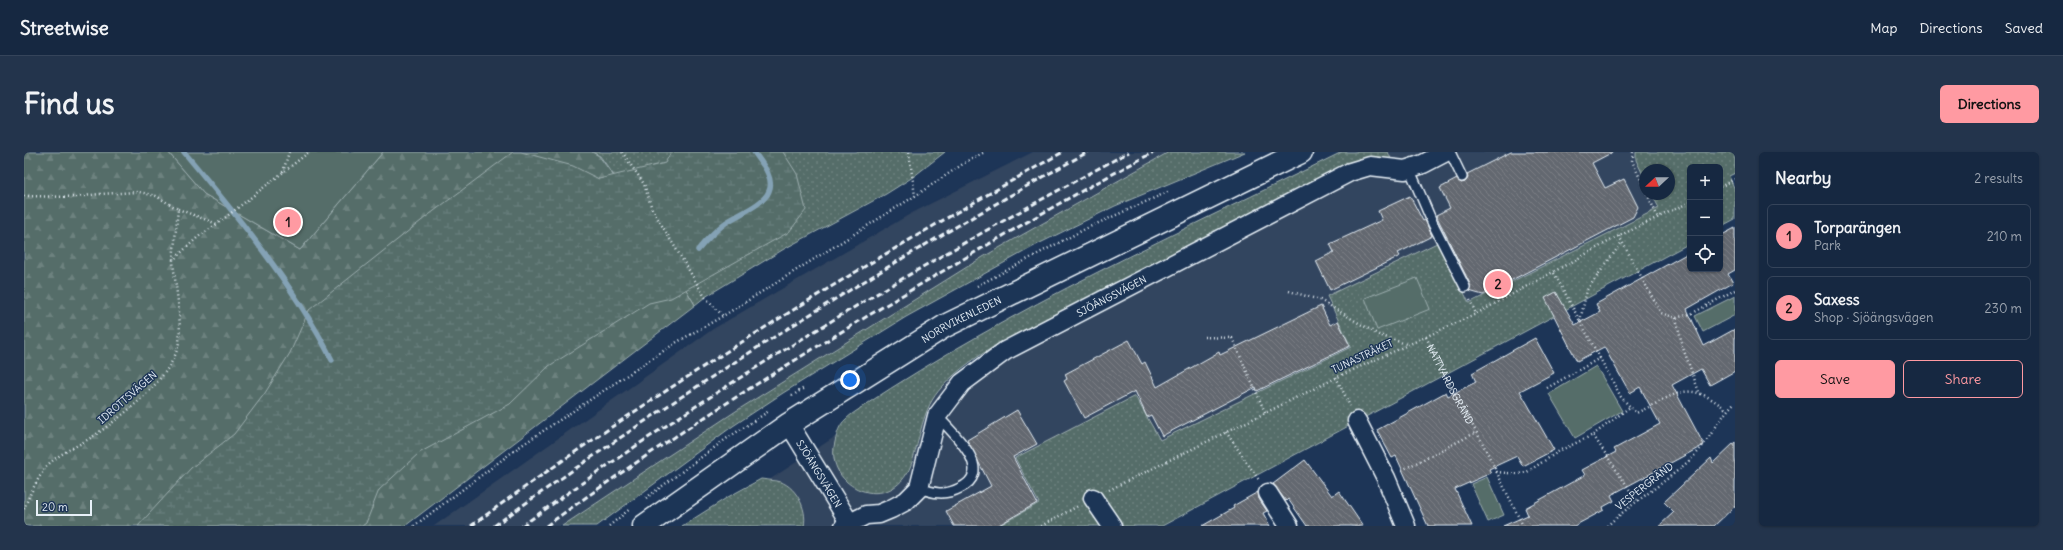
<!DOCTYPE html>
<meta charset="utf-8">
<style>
body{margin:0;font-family:Delius,sans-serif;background:#23344c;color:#f1f3f6}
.controls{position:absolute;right:12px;top:12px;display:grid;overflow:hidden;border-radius:6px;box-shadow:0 1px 3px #0004}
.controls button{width:36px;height:36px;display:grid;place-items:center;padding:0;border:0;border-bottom:1px solid #35445a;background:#162841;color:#f1f3f6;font:20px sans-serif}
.compass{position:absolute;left:1615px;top:12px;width:36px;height:36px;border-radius:50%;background:#162841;box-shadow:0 1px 3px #0004;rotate:248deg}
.scale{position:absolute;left:12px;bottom:10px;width:56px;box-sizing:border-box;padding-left:4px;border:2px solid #e8f1f8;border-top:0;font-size:11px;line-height:14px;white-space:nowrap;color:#e8f1f8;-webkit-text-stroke:3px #1d3557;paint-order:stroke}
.you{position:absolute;left:826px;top:228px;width:14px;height:14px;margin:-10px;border:3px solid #fff;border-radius:50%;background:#1a73e8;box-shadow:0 0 0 6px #1a73e833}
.badge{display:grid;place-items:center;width:26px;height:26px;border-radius:50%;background:#ff9aa2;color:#111;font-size:13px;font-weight:700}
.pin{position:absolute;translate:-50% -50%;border:2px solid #fff;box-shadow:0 1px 4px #0006}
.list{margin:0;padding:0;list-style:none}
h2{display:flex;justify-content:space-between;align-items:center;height:52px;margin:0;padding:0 16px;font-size:17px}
h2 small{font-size:13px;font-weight:400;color:#9ea6b1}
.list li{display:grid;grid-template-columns:26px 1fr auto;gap:12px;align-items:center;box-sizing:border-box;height:64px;margin:0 8px 8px;padding:0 8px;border:1px solid #35445a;border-radius:6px}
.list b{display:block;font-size:15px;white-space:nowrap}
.list p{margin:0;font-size:13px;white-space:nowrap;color:#9ea6b1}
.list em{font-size:13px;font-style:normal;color:#9ea6b1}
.actions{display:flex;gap:8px;padding:12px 16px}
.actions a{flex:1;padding:9px 0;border:1px solid #ff9aa2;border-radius:6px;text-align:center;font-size:14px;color:#ff9aa2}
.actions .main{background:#ff9aa2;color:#111}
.icon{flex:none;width:22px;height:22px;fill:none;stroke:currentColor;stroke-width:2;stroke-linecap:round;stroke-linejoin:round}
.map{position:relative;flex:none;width:1711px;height:374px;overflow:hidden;border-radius:6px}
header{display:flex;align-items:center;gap:24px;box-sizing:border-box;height:56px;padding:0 20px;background:#162841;border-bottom:1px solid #35445a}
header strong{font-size:19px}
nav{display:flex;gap:22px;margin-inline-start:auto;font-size:14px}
.intro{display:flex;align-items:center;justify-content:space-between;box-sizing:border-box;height:96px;padding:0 24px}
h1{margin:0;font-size:28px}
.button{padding:10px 18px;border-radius:6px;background:#ff9aa2;color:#111;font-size:14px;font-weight:700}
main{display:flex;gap:24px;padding:0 24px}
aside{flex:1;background:#162841;border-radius:6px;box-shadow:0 1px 3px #0004}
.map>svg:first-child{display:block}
.built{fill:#32445e;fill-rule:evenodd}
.grass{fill:url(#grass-dots);stroke:#9eafb0}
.forest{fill:url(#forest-firs);stroke:#9eafb0}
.wetland{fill:url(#wetland-marsh);stroke:#9eafb0}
.park{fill:#556d69;stroke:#9eafb0}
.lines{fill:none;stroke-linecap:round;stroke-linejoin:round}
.stream{stroke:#84a2b5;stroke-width:5.5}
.building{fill:url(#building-back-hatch);stroke:#e8f1f8}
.lane-casing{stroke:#e8f1f8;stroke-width:12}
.street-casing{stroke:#e8f1f8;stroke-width:21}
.secondary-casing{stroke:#e8f1f8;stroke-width:25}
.path{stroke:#e8f1f8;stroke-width:2.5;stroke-dasharray:1 3;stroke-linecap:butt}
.lane{stroke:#1d3557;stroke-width:9}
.street{stroke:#1d3557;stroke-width:18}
.secondary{stroke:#1d3557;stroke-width:22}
.rail{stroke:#e8f1f8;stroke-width:3;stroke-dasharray:6 3;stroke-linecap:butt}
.labels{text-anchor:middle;stroke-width:3;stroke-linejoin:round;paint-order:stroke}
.street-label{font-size:10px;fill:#e8f1f8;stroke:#1d3557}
</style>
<header>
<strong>Streetwise</strong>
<nav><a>Map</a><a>Directions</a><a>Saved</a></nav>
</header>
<div class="intro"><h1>Find us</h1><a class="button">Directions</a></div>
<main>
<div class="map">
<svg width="1711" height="374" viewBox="0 0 1711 374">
<defs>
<pattern id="grass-dots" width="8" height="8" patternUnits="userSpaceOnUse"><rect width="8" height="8" fill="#556d69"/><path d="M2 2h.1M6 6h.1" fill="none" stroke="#6d827f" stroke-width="1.8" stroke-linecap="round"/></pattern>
<pattern id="forest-firs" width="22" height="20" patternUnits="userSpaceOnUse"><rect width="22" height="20" fill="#556d69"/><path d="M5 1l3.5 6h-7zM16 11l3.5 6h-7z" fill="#6d827f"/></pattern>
<pattern id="wetland-marsh" width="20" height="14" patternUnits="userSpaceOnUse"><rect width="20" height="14" fill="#556d69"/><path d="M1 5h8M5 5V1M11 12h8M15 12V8" fill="none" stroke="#6d827f"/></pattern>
<pattern id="building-back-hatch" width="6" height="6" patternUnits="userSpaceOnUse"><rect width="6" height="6" fill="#64686f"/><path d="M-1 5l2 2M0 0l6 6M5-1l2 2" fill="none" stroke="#7a7e84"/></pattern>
</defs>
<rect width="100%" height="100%" fill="#1d3557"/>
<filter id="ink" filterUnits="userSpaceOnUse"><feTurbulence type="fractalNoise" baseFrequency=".025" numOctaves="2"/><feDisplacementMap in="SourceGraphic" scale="8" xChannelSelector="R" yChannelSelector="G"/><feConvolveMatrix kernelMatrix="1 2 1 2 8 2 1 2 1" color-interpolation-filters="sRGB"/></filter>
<g filter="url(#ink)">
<!-- built -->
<path class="built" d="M1009 0H1145L959 105 712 259 538 374H410L689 177 888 61Z
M1351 0H1711V22L1696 29V15H1666V43L981 374H675L809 286ZM1621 18H1645V42H1621Z"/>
<!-- grass -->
<path class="grass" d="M568 0H921L889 25 862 42 760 97 681 145 671 153 619 64 576 4Z
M1145 0H1221L1091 54 1016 91 882 165 759 241 709 274 573 374H538L712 259 959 105Z
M1318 0H1364L1368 9C1301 37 1233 62 1168 93 1127 112 1086 135 1045 156 1004 177 949 200 918 235 897 257 897 286 887 313 867 365 799 336 811 290 813 281 815 273 822 267 827 262 833 259 838 255 989 155 1156 80 1318 0Z
M1612 0H1711V21L1705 24 1711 38V67L1696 75V15H1666V91L1138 374H974L1015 351 991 306 1111 244 1136 288 1327 195 1303 144 1415 90 1445 151 1635 56 1628 42H1645V18H1621V27L1612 8Z
M737 327C742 328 748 328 753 329 771 332 784 357 780 374H658L704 345Z"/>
<!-- forest -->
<path class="forest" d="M0 0H144L180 42 276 98 359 0H568L575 4 619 64 671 153 381 374H0Z"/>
<!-- wetland -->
<path class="wetland" d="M489 0H497L549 14 575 27 641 11 647 0H759L773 22 782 58 765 80 647 146 625 151 525 214 486 252 395 301 355 338 342 371 338 374H114L167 316 210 282 241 241 266 201 285 158 402 65Z"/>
<!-- park -->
<path class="park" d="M144 0H359L276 98 180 42Z
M1393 126 1406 157 1353 178 1341 146Z
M1711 144V163L1679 180 1671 164Z
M1572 214 1598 259 1551 286 1525 242Z
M1463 325 1480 363 1464 370 1447 332Z"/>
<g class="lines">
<!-- stream -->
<path class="stream" d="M160 0C214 65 270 133 308 208
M674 98C682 88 690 80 700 72 712 63 740 53 745 39 751 26 737 10 730 0"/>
</g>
<!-- building -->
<path class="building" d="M1487 0H1589L1568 11 1581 36 1600 27 1614 55 1609 65 1459 143 1445 139 1446 132 1412 63 1426 56 1416 36 1433 27 1437 31 1441 30 1444 26 1443 22Z
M1386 44 1399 69 1401 68 1408 84 1374 101 1376 104 1306 138 1292 109 1310 100 1306 92 1358 68 1354 59Z
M1711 76V118L1704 122 1709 131 1663 157 1680 194 1711 177V219L1686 233 1677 217 1648 233 1680 293 1587 343 1590 349 1579 355 1580 358 1550 374H1479L1504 363 1501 356 1561 323 1558 318 1592 300 1590 297 1636 272 1616 235 1606 241 1580 195 1553 209 1521 146 1532 140 1551 173 1576 160 1572 152 1666 100V117H1696V84Z
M1297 154 1306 173 1314 169 1326 194 1233 239 1232 235 1138 284 1127 263 1123 265 1111 239 1060 266 1040 229 1043 227 1041 222 1105 188 1118 212 1121 210 1133 235 1195 200 1196 203Z
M1511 186 1530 221 1496 239 1530 298 1499 314 1493 304 1465 317 1467 321 1431 337 1448 374H1404L1372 304 1368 306 1353 278 1422 240 1424 244 1452 230 1448 221Z
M993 258 1013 292 989 305 1013 351 973 374H930L922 359 967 334 943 288Z
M1711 290V354L1690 374H1635L1650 360 1640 350 1687 306 1689 311Z
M1281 308 1308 344 1315 339 1339 374H1283L1264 347 1262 349 1249 332Z
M1234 340 1235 347 1243 359 1239 361 1246 374H1178L1210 356 1209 354Z"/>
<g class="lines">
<defs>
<path id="lane" d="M1426 0 1438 25
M1385 16 1409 72 1441 135
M895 336C909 341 921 344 936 336 972 319 929 281 913 264"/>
<g id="street">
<path d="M1333 269 1362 326 1382 374"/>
<path id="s2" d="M765 272 825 370"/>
<path d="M1244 341 1265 374"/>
<path d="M1069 346 1088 374"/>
<path id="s3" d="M820 374 842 363 855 362 867 357 882 349 895 336 913 264 938 231 981 199 1326 20 1346 14 1381 18 1399 12 1422 0"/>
</g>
<g id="secondary">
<path id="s4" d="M620 374 765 272 921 174 1277 0"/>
</g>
</defs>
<!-- lane casing -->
<use href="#lane" class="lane-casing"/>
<!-- street casing -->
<use href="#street" class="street-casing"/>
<!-- secondary casing -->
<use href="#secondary" class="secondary-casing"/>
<!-- path -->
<g class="path">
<path d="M598 0 620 32 628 57 681 145 699 164"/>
<path d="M885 0 891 44"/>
<path d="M1609 0 1608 9 1621 37"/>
<path d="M259 20 265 0"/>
<path d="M1696 35 1711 27"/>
<path d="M1623 42 1634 65"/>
<path d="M0 44 52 45 75 42 115 40 132 44 154 57 149 108"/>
<path d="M154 57 193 72"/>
<path d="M1595 84 1637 161 1652 166 1669 161 1711 138"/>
<path d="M1530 121 1597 245 1612 261C1654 243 1661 225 1703 258"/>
<path d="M953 134 1061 77 1146 39"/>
<path d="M1265 139 1296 148 1355 183 1382 192"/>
<path d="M1446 148 1452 162"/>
<path d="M1652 166 1659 196 1675 240"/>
<path d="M1556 169 1563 138 1598 90"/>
<path d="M1180 185 1208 186 1241 260"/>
<path id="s1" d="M1402 185 1433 246 1458 290 1499 374"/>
<path d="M1312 225 1326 254"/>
<path d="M1523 236 1576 206"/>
<path d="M768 244 780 236"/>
<path d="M1202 280 1235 328"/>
<path d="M1569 283 1606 255"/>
<path d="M1378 318 1453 280"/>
<path d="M1472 320 1494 322 1503 320 1537 298 1569 283 1613 349"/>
<path d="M1085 338 1320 222 1452 162 1595 84 1666 50"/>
<path d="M622 346 702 287 745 259"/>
<path d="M0 357C4 345 18 317 27 310 41 298 59 292 74 281 101 262 150 224 155 190 158 164 151 134 149 108L174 85 193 72 285 0"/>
<path d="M390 374 495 295 653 190 699 164 891 44 948 6 961 0"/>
<path d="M585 374 606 357"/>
<path d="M1017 374 1054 354"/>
<path d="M1583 374C1611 348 1645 329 1672 302 1687 285 1696 265 1711 250"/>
</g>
<!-- lane -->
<use href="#lane" class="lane"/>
<!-- street -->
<use href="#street" class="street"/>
<!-- secondary -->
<use href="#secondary" class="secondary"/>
<!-- rail -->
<path class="rail" d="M447 374C635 236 835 114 1039 0
M470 374C660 237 859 113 1064 0
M498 374C690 234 896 112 1105 0
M522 374C636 291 756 216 877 144 961 94 1044 45 1130 0"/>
</g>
</g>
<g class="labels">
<!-- street labels -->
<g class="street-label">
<text dy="4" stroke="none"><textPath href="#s3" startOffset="375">SJÖÄNGSVÄGEN</textPath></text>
<text dy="4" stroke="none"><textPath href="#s4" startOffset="379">NORRVIKENLEDEN</textPath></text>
<text transform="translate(1338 204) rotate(-25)" y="4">TUNASTRÅKET</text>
<text dy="4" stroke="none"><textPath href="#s1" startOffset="53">NATTVARDSGRÄND</textPath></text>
<text transform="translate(103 245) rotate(-41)" y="4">IDROTTSVÄGEN</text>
<text dy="4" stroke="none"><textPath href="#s2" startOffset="58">SJÖÄNGSVÄGEN</textPath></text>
<text transform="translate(1620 334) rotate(-38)" y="4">VESPERGRÄND</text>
</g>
</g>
</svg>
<div class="controls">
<button>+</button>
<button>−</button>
<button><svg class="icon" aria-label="locate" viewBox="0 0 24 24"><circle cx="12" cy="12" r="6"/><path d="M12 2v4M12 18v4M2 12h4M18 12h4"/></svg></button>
</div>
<svg class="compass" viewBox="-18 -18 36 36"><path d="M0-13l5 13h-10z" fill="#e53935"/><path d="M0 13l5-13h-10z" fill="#9ea6b1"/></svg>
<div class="scale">20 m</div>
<div class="you"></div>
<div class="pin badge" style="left:264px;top:70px">1</div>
<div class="pin badge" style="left:1474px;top:132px">2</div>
</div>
<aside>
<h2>Nearby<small>2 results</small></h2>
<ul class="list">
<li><span class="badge">1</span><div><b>Torparängen</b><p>Park</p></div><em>210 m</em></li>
<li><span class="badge">2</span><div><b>Saxess</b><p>Shop · Sjöängsvägen</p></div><em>230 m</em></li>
</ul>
<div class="actions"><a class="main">Save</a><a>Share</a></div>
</aside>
</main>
